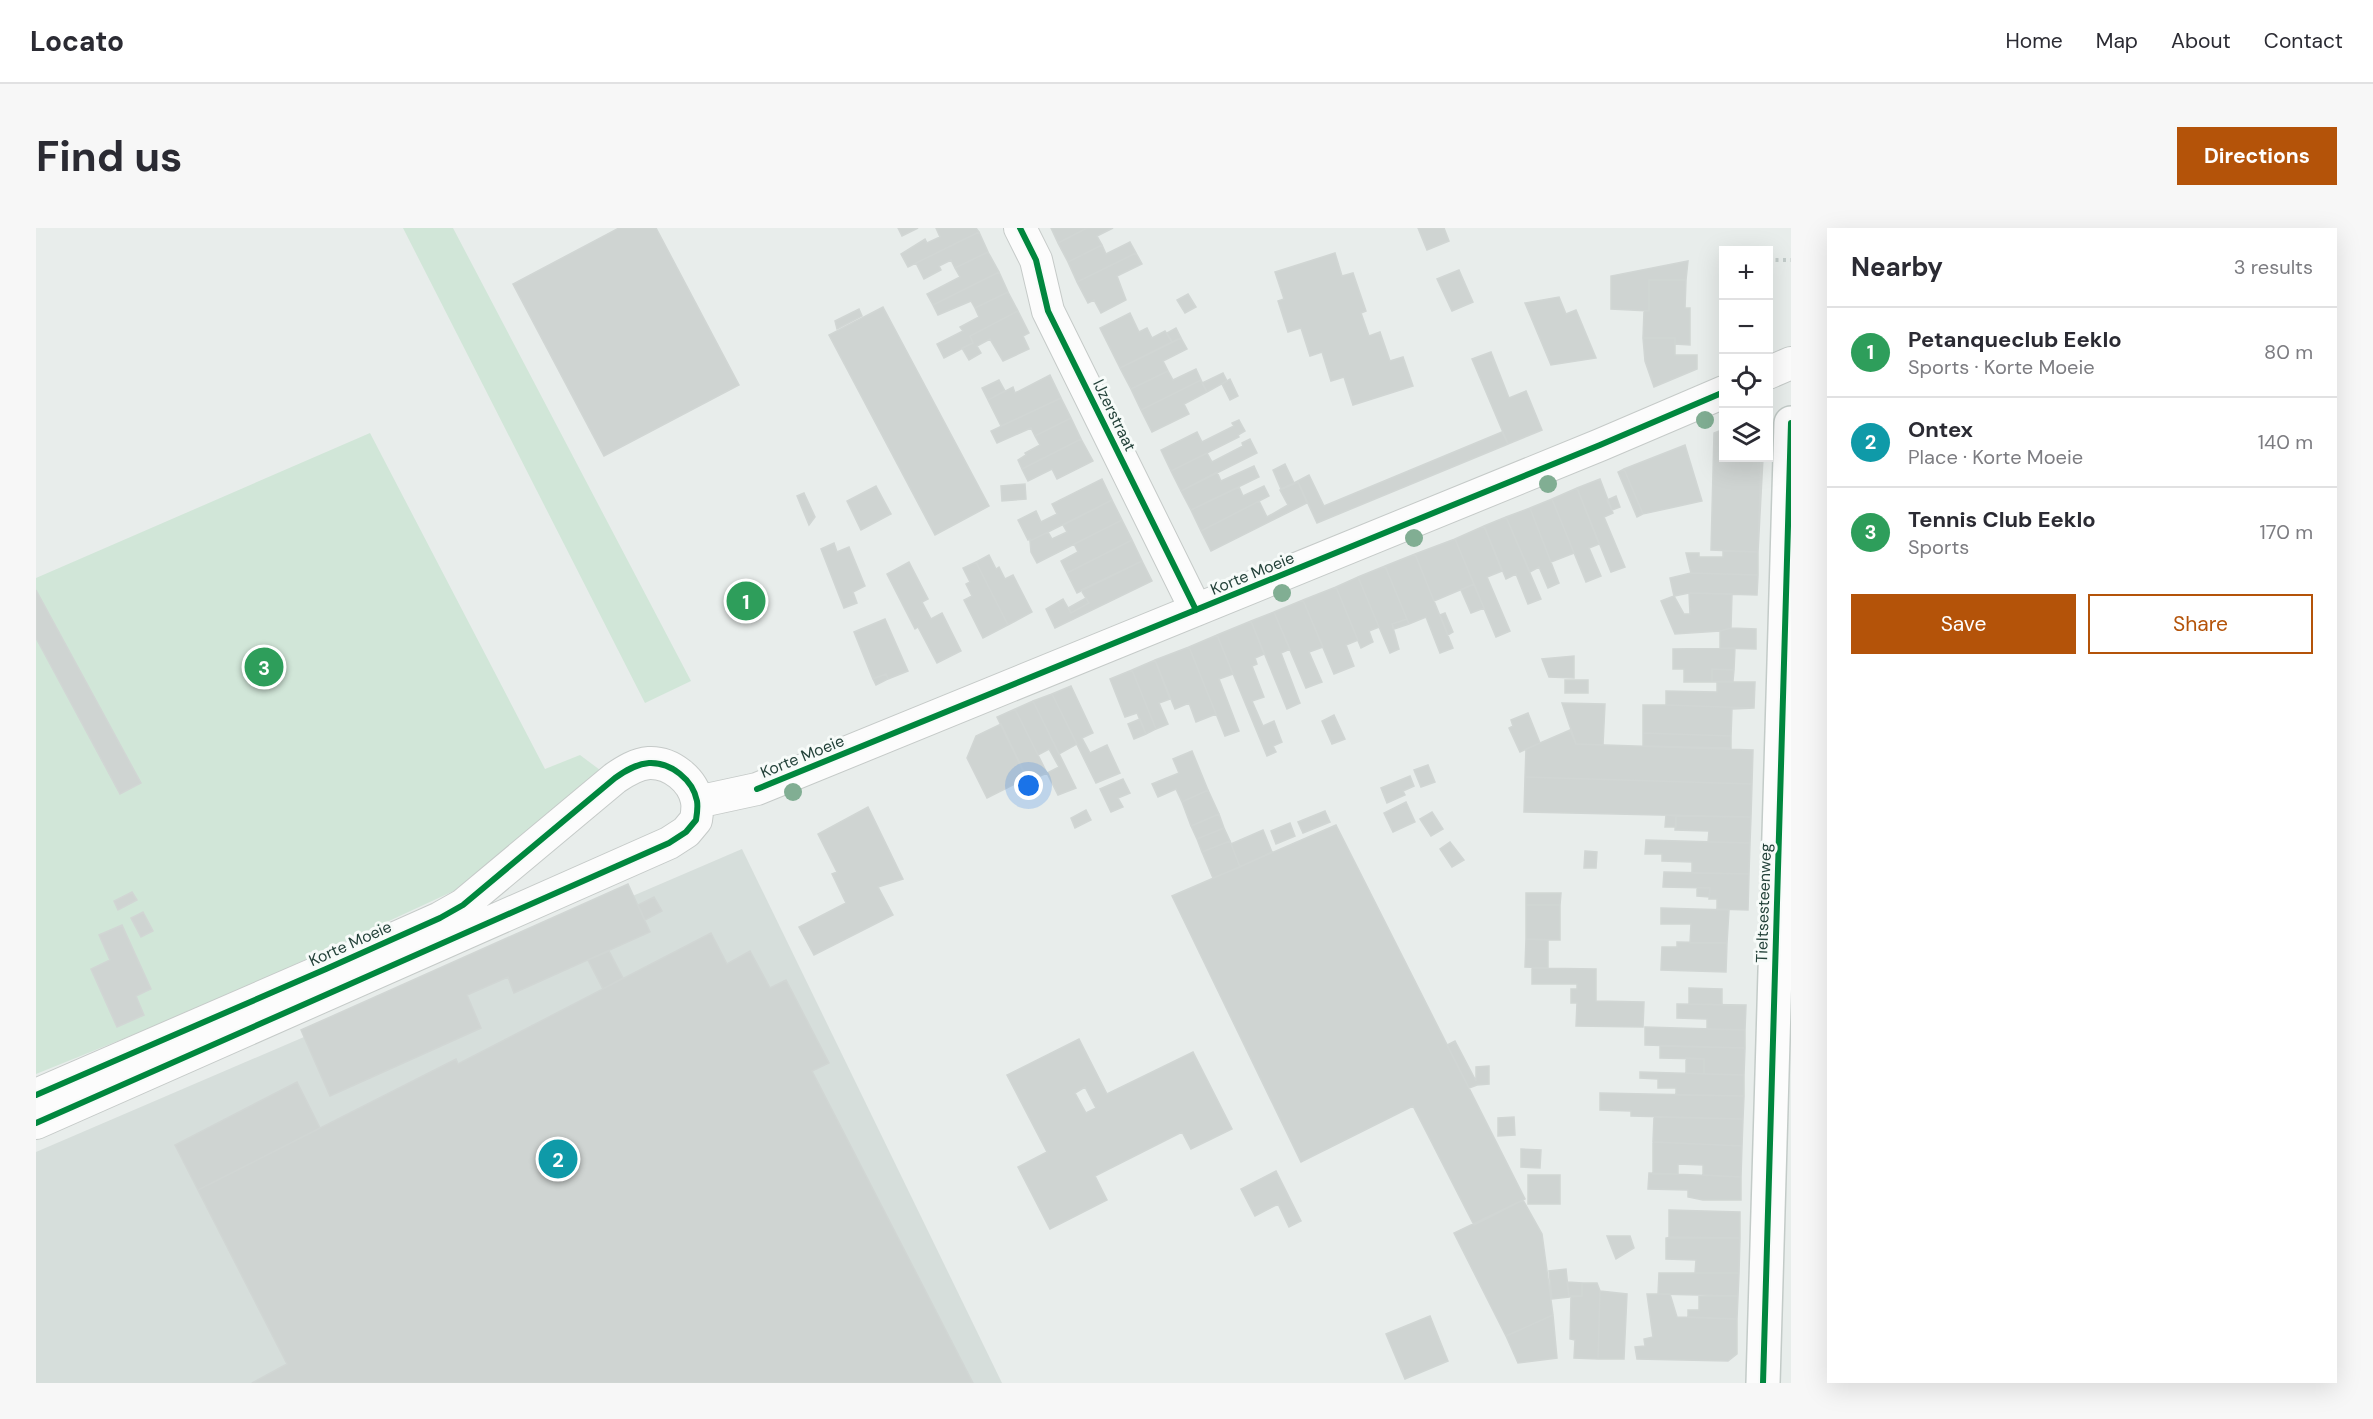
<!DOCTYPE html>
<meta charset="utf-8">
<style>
body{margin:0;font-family:"DM Sans",sans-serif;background:#f7f7f7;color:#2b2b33}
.controls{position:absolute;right:18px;top:18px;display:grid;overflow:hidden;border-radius:0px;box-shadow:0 6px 24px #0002}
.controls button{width:54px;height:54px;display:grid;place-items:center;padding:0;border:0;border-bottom:2px solid #e1e1e2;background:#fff;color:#2b2b33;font:30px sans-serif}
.you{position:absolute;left:993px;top:558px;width:21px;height:21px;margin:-15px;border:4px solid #fff;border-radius:50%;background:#1a73e8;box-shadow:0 0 0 9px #1a73e833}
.badge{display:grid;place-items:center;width:39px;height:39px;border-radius:50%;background:#b45309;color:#fff;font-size:20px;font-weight:700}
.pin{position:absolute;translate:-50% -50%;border:3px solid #fff;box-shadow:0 2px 6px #0006}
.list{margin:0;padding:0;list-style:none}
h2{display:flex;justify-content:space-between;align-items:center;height:78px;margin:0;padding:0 24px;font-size:26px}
h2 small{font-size:20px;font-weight:400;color:#7c7c81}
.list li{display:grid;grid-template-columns:39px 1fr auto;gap:18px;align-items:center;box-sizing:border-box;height:90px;padding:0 24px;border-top:2px solid #e1e1e2}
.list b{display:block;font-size:22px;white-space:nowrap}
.list p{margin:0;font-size:20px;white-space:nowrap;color:#7c7c81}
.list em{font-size:20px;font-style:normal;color:#7c7c81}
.actions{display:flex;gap:12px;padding:18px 24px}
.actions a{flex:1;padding:14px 0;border:2px solid #b45309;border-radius:0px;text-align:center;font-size:21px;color:#b45309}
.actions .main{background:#b45309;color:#fff}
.icon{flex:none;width:33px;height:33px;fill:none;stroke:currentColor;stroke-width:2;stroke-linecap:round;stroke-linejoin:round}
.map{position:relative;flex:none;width:1755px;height:1155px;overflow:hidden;border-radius:0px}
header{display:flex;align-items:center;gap:36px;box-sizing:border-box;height:84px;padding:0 30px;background:#fff;border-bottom:2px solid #e1e1e2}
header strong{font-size:28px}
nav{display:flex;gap:33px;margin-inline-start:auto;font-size:21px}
.intro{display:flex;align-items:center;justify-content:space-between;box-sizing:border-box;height:144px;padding:0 36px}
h1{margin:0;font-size:42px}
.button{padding:15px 27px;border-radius:0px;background:#b45309;color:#fff;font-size:21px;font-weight:700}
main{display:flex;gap:36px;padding:0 36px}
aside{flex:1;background:#fff;border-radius:0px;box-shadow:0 6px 24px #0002}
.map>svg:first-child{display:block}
.built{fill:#d6dedb}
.green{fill:#d1e6d8}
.building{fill:#cfd4d2;stroke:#d1d6d4;stroke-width:1.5;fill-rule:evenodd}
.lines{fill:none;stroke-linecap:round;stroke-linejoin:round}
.street-casing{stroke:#c5cac8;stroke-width:34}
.secondary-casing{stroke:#c3cbc8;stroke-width:36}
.path{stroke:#c3ccca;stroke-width:4;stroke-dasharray:3 4.5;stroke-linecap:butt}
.street{stroke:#fcfcfc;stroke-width:32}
.secondary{stroke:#fcfcfc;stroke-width:33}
.cycleway-casing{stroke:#f7fbf9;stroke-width:10}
.cycleway{stroke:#00873e;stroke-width:6}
.tree{fill:#81ae93}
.labels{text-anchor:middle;stroke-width:6;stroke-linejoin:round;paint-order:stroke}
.street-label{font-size:16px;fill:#24423a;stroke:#f7fbf9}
</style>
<header>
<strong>Locato</strong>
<nav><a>Home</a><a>Map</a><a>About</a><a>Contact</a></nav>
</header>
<div class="intro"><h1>Find us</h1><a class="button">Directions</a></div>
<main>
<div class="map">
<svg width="1755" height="1155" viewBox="0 0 1755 1155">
<rect width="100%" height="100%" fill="#e8edeb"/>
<!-- built -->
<path class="built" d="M706 621 966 1155H0V924Z"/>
<!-- green -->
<path class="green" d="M367 0H417L655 453 609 475Z
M334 205 509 541 544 527 568 545 450 648 176 775 0 846V350Z"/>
<!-- building -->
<path class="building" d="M583 0H620L703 157 568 228 477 56Z
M862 0H882L866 8Z
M900 0H940L943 4 872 39 865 26 889 11 891 15 904 9Z
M1015 0H1051L1022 15Z
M1051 0H1077L1061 8 1066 17 1032 34 1022 15Z
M1382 0H1408L1413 13 1391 22Z
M943 4 952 24 919 40 915 32 903 38 905 42 888 51 880 35Z
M1094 14 1100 25 1041 54 1032 34 1066 17 1070 26Z
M952 24 963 44 897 77 891 66 924 49 919 40Z
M1100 25 1106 36 1081 48 1090 72 1065 85 1058 72 1052 75 1041 54Z
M1299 25 1306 48 1317 45 1330 83 1325 85 1333 108 1344 104 1354 133 1367 129 1377 158 1317 177 1308 149 1295 153 1286 124 1274 128 1265 100 1252 104 1242 73 1248 71 1239 44Z
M1652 33 1650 52H1613V83L1575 81V48Z
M1423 42 1437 74 1416 83 1401 51Z
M963 44 972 64 939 80 935 73 902 87 897 77Z
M1613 52H1650L1649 80H1654V117L1639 116V110H1607L1608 83H1613Z
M972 64 982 83 934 108 937 115 908 130 901 116 927 103 924 99 943 89 939 80Z
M1152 66 1160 79 1149 85 1141 72Z
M1523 69 1530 86 1540 82 1560 130 1515 137 1489 75Z
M847 79 953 278 899 307 793 107Z
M823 81 826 88 801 101 799 93Z
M982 83 993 105 987 108 993 121 967 133 954 111 941 118 945 125 933 132 926 120 937 115 934 108Z
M1094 85 1103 104 1111 100 1116 110 1129 103 1136 114 1084 140 1064 100Z
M1140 100 1145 110 1136 114 1131 105Z
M1145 110 1151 121 1127 133 1132 143 1095 161 1084 140Z
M1607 110H1639V127H1661V141L1618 159 1609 133Z
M1455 124 1473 170 1490 163 1506 202 1472 216 1436 131Z
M1160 141 1165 152 1105 182 1095 161 1132 143 1137 152Z
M1187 145 1191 153 1171 164 1166 155Z
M1014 147 1025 170 965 198 952 172 977 159 979 165Z
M1194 151 1202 168 1194 172 1186 156Z
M963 152 969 163 952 172 946 160Z
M1165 152 1171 164 1148 176 1153 186 1116 204 1105 182Z
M1025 170 1035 190 999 208 995 200 961 215 955 203Z
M1035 190 1045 211 986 241 982 232 990 227 989 225 1004 217 999 208Z
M1203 192 1209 203 1202 207 1203 209 1135 243 1125 222 1161 204 1166 214 1198 198 1196 195Z
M1688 201V230H1725L1722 324 1675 322 1678 205Z
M1466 204 1472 216 1281 295 1262 254 1258 255 1273 247 1288 278Z
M1045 211 1057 233 1021 251 1016 241 992 253 986 241Z
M1214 211 1221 225 1145 263 1135 243 1171 225 1176 234 1207 218 1206 215Z
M1649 217 1666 273 1607 286 1588 241Z
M1725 230H1727L1722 324Z
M1249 236 1258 255 1245 261 1237 242Z
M1218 238 1223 249 1155 282 1145 263 1181 244 1185 253Z
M1588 241 1607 286 1601 289 1582 244Z
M1066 251 1076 272 994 313V311L992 312 982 292 1000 283 1005 294 1021 286 1016 276Z
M1564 251 1577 285 1568 289 1589 339 1575 344 1541 260Z
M1262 254 1271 275 1175 323 1165 303 1223 273 1231 289 1252 277 1244 262Z
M989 256 990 271 966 273 965 258Z
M840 258 855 286 825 302 811 273Z
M1228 258 1233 268 1165 303 1155 282 1203 259 1207 268Z
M1541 260 1563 316 1553 320 1565 348 1550 354 1516 271Z
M768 265 779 289 773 297 761 268Z
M1580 268 1584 279 1576 282 1571 272Z
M1516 271 1538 325 1515 334 1494 280Z
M1076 272 1086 292 1001 335 995 324 994 313 1012 304 1016 311 1031 304 1027 297Z
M1494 280 1523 355 1512 360 1503 339 1494 344 1470 289Z
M1470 289 1505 371 1492 376 1480 346 1470 351 1448 298Z
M1086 292 1096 312 1031 345 1025 333 1042 324 1038 316Z
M1448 298 1466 343 1451 349 1474 403 1460 409 1419 311Z
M1419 311 1438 356 1398 373 1379 326Z
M1096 312 1106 333 1041 365 1031 345Z
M798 315 801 324 813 319 829 358 817 364 821 375 808 380 785 321Z
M1687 323 1722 324V347L1655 345 1650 325H1663V329H1687Z
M1379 326 1417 420 1404 425 1390 389 1373 396 1349 338Z
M953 327 960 341 963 339 969 351 977 347 996 384 972 397 940 334Z
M1106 333 1116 353 1019 400 1010 381 1027 371 1035 385 1053 375 1045 362Z
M873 334 892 371 886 374 895 391 906 385 925 423 901 435 882 399 879 401 851 346Z
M940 334 972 397 947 410 928 372 936 368 930 356 934 354 927 340Z
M1349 338 1371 391 1356 396 1363 421 1354 425 1322 349Z
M1655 345 1722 347 1721 367 1653 365 1638 368 1634 350Z
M1322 349 1343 399 1333 403 1337 414 1325 420 1300 359Z
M1438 356 1448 380 1435 385 1425 362Z
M1300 359 1322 412 1310 417 1318 438 1298 446 1267 372Z
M0 362 105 555 84 566 0 410Z
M1653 365 1696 366 1695 400 1684 403 1639 406 1625 373 1638 368 1648 386H1654Z
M1050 370 1053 375 1035 385 1032 380Z
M1267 372 1287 419 1273 424 1286 454 1270 460 1238 384Z
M1238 384 1254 421 1245 425 1264 475 1251 481 1215 393Z
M1409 385 1417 404 1412 407 1404 387Z
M849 391 872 443 852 451 850 446 837 451 818 404Z
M1371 391 1373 396 1358 401 1356 396Z
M1215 393 1228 426 1219 430 1221 436 1216 438 1228 469 1216 473 1227 498 1238 493 1246 514 1237 518 1240 524 1231 528 1181 407Z
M1695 400 1720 401V421L1684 420V403Z
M1181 407 1197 446 1183 451 1203 503 1189 508 1153 419Z
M1153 419 1180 486 1160 494 1153 475 1139 481 1119 432Z
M1699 420 1698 442 1676 441V454H1648V441H1637V421Z
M1538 428V450L1513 449 1506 431Z
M1119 432 1134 471 1123 475 1132 496 1120 501 1096 442Z
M1676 441 1698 442 1697 453 1676 454Z
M1096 442 1120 501 1110 506 1101 485 1089 489 1074 451Z
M850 446 852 451 840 457 837 451Z
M1529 452H1552V465H1529Z
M1681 454H1719L1718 480 1630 477V463L1681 464Z
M1035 458 1057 505 1046 510 1054 525 1071 517 1084 545 1060 555 1016 466Z
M1016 466 1041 516 1023 526 997 473Z
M997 473 1040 560 1022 567 1011 545 1023 539 1013 521 1002 527 979 481Z
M1526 475 1569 476 1567 517 1540 516Z
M1607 477H1630L1718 480 1696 481 1695 508 1607 505Z
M979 481 1011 545 992 553 961 489Z
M1492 485 1504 515 1484 524 1473 500 1477 498 1475 492Z
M1298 487 1309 511 1296 516 1286 493Z
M1104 491 1110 506 1098 511 1092 496Z
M965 496 991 550 951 570 931 530 940 508Z
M1534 502 1540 516 1717 522 1716 556 1489 549 1490 521Z
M1607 505 1695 508V520L1607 518Z
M1156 523 1172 562 1146 574 1140 561 1122 569 1116 556 1143 545 1137 531Z
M1392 537 1399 554 1385 559 1378 542Z
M1374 548 1378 558 1367 563 1369 567 1351 575 1345 560Z
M1489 549 1716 556 1715 589 1488 584Z
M1087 551 1094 565 1082 570 1087 579 1075 584 1064 561Z
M1172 562 1183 586 1155 598 1146 574Z
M1370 574 1379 594 1357 604 1348 585Z
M832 579 867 651 842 659 857 687 778 727 763 699 810 675 796 646 801 644 782 606Z
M1050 582 1055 592 1039 600 1035 590Z
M1289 583 1294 594 1267 605 1262 594Z
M1396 584 1407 601 1395 608 1384 591Z
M1183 586 1188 600 1161 611 1155 598Z
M1630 587 1640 588V599H1629Z
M1640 588 1715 589 1714 615 1672 614 1673 603 1639 602Z
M1254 595 1259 608 1240 616 1235 603Z
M1300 597 1489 971 1438 997 1377 878 1265 934 1136 668Z
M1188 600 1194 613 1166 624 1161 611Z
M1227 602 1236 624 1204 639 1195 616Z
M1610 612 1714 615 1713 646 1656 645V634L1626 633V626H1609Z
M1194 613 1204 639 1177 650 1166 624Z
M1414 614 1428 632 1416 639 1404 621Z
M1549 623 1561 624 1560 640H1548Z
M1628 644 1713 646 1712 682 1681 681V671H1673L1674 660 1627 659Z
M592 656 614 704 478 765 472 749 431 767 445 800 294 868 265 802Z
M1661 660H1674L1673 669 1661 668Z
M96 664 101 672 82 682 78 673Z
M1490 665H1525L1524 677H1490Z
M618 669 626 683 609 692 602 677Z
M1490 677H1524V712L1490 711Z
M1625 680 1693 682 1691 715H1654L1655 696H1625Z
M107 684 117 703 105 709 95 690Z
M86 697 115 761 100 768 108 787 81 799 55 741 74 732 63 707Z
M675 705 691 736 714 723 734 760 750 752 793 835 776 843 937 1155H216L251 1136 162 962 420 831 422 836Z
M1490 711 1512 712V740L1489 739Z
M1641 714 1691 715 1690 744 1625 742 1626 719H1641Z
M573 723 587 750 567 761 552 732Z
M1496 740 1560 741V773L1608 774 1607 799 1540 798 1541 775H1535V761H1541V756H1496Z
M1653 760 1686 761V777L1653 776Z
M1641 776 1710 777 1709 802 1671 801V791L1641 790Z
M1609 799 1709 802V820L1609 817Z
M1043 811 1071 866 1157 824 1196 901 1155 921 1146 904 1059 948 1071 972 1014 1001 982 939 1011 924 971 847ZM1049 859 1060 880 1050 885 1039 865Z
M1419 813 1440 853V839L1453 838V856L1441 857 1433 860 1411 817Z
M1624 818 1709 820 1708 847 1668 846V831L1624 830Z
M1650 830 1668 831V846L1650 845Z
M1604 844 1708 847V868L1640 867V860H1622V851L1604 850Z
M261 854 284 900 162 962 139 917Z
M1564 865 1708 868 1707 891 1595 888V883L1564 882Z
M1478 889 1479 907 1462 908V890Z
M1618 889 1707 891 1706 918 1617 914Z
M1617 914 1706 918 1705 949 1667 947V937L1642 936V946H1617Z
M1485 921 1505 922 1504 940 1485 939Z
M1240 943 1265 993 1253 999 1242 976 1219 988 1205 961Z
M1613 945 1705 949V972H1667L1652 969V962L1612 961Z
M1492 947H1524V976H1492Z
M1487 972 1506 1006 1517 1087 1470 1108 1418 1005Z
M1633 982 1704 984V1010H1633Z
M1571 1008H1594L1598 1020 1580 1031Z
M1635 1009 1704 1010 1703 1045H1659L1660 1032 1630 1031V1010Z
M1530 1041 1533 1069 1516 1071 1513 1043Z
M1623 1045H1703L1702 1068 1622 1066Z
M1531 1054 1546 1055V1068L1533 1069Z
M1546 1055H1561L1564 1063 1562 1131 1538 1130 1539 1112 1534 1111 1535 1068H1546Z
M1564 1063 1591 1066 1588 1131H1562Z
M1611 1066H1634L1641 1089 1701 1091V1126L1692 1133 1601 1131 1599 1119 1609 1118 1608 1111 1617 1109Z
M1663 1068H1702L1701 1091 1652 1089V1082H1663Z
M1517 1087 1521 1130 1482 1135 1470 1108Z
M1394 1088 1412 1133 1369 1151 1350 1106Z"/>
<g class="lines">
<defs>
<path id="street" d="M984 0 1000 32 1012 83 1160 382
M1732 145 1755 135
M661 574 721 561 1564 217 1688 164
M0 867 290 741 404 690 427 677 579 550C589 543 600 536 613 535 635 534 657 552 661 573 662 579 661 586 660 592L650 604 633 615 0 895"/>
<path id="secondary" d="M1727 1155 1755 195"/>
</defs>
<!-- street casing -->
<use href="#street" class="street-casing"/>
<!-- secondary casing -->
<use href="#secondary" class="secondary-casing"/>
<!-- path -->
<path class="path" d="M1732 32H1755"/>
<!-- street -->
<use href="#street" class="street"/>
<!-- secondary -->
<use href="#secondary" class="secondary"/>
<defs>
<path id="cycleway" d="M984 0 1000 32 1012 83 1160 382
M721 561 1564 217 1688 164
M0 867 290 741 404 690 427 677 579 550C589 543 600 536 613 535 635 534 657 552 661 573 662 579 661 586 660 592L650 604 633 615 0 895
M1727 1155 1755 195"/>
</defs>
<!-- cycleway casing -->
<use href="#cycleway" class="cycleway-casing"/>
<!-- cycleway -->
<use href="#cycleway" class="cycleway"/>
</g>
<!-- trees -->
<g class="tree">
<circle cx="1669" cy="192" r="9"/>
<circle cx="1512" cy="256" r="9"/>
<circle cx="1378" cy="310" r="9"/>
<circle cx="1246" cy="365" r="9"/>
<circle cx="757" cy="564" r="9"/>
</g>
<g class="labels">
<!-- street labels -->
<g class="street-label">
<text transform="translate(1079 187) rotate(64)" y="6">IJzerstraat</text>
<text transform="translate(1216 345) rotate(-22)" y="6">Korte Moeie</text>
<text transform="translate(766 528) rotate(-22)" y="6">Korte Moeie</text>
<text transform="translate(1727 675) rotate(-88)" y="6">Tieltsesteenweg</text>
<text transform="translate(314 715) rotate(-24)" y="6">Korte Moeie</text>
</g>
</g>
</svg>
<div class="controls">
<button>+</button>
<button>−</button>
<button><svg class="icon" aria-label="locate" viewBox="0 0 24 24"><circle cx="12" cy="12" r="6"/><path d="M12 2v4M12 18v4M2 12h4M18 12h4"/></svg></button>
<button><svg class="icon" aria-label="layers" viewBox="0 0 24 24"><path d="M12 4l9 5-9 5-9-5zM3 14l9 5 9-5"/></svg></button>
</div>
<div class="you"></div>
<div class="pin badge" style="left:710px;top:373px;background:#2e9e5b">1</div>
<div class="pin badge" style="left:522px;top:931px;background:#0f9aa8">2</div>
<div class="pin badge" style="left:228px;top:439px;background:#2e9e5b">3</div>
</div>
<aside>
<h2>Nearby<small>3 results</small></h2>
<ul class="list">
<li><span class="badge" style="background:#2e9e5b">1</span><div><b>Petanqueclub Eeklo</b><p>Sports · Korte Moeie</p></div><em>80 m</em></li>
<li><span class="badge" style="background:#0f9aa8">2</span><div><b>Ontex</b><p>Place · Korte Moeie</p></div><em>140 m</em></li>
<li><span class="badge" style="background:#2e9e5b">3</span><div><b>Tennis Club Eeklo</b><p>Sports</p></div><em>170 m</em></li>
</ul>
<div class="actions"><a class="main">Save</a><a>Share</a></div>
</aside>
</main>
